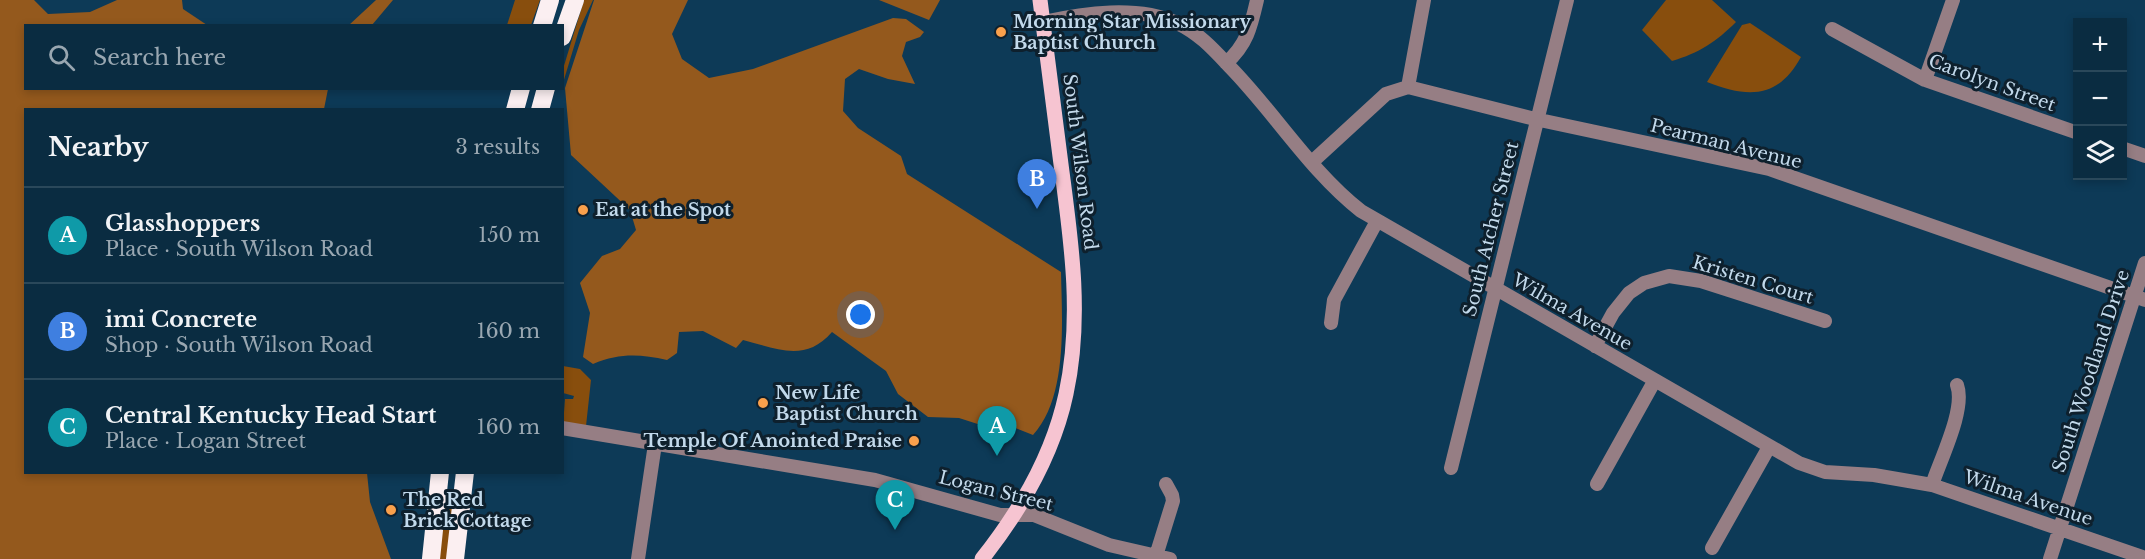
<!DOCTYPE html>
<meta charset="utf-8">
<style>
body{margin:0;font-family:"Libre Baskerville",serif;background:#133448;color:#f1f3f6}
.controls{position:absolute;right:18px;top:18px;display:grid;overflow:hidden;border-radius:0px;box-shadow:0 3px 9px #0003}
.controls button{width:54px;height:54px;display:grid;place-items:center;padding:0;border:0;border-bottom:2px solid #2a485a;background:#0a2c41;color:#f1f3f6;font:30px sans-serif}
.you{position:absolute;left:861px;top:315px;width:21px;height:21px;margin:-15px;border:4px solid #fff;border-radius:50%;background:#1a73e8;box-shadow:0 0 0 9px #1a73e833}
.badge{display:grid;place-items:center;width:39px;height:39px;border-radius:50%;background:#f9a04c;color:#fff;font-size:20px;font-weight:700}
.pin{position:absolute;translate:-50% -50px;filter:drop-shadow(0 2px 3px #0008)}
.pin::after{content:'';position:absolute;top:32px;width:21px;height:18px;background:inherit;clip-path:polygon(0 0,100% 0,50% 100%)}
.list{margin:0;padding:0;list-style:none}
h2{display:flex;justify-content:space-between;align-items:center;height:78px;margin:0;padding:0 24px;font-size:26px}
h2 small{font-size:20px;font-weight:400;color:#99a7b1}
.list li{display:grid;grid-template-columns:39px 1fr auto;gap:18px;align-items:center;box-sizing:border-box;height:96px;padding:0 24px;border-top:2px solid #2a485a}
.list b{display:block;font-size:22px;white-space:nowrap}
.list p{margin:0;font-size:20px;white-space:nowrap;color:#99a7b1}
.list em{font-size:20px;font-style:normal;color:#99a7b1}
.icon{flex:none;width:33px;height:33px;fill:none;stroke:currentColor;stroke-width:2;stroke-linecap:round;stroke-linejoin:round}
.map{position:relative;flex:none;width:2145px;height:559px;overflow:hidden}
.search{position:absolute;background:#0a2c41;box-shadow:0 3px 9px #0003;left:24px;top:24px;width:540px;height:66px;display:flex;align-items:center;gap:15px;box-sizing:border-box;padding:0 21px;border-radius:0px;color:#99a7b1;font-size:22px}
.panel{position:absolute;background:#0a2c41;box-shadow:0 3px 9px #0003;left:24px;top:108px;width:540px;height:366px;border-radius:0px}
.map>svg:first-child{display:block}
.green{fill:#884e0d}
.forest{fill:#94591d}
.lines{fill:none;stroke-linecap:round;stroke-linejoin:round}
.minor{stroke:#967e84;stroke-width:14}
.major{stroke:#f6c4d1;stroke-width:15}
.highway{stroke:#fbeff1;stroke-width:18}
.poi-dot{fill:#f9a04c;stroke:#0e202d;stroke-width:2}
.labels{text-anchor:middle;stroke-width:6;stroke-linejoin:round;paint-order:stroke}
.poi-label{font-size:18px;font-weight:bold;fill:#c2d9eb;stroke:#0e202d;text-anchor:start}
.street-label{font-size:18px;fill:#c2d9eb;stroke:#0e202d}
</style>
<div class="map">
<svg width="2145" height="559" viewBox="0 0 2145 559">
<rect width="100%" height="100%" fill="#0d3a57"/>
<!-- green -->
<path class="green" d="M515 0H540L531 25H507Z
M584 0H593L579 30 563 83V69Z
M1666 0H1712L1736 22C1716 42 1699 53 1672 61L1642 30Z
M1750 23 1801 57C1778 99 1748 98 1707 82L1742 25Z
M563 366 580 369 591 380 586 426H563L565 399H573L574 396 563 393Z
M444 506H450L454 512 450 559H437Z"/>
<!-- forest -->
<path class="forest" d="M0 0H34L48 14 90 12 117 0H182L183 9 207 25 26 26V88L328 89 324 109 26 110V472L367 473 370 502 391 559H0Z
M376 0H393L372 25H349Z
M594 0H688L672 34 682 59 709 78 753 69 893 18 906 19 924 32 920 37 906 42 902 56 915 84 888 79 859 69 845 79 843 111 858 128 901 156 907 174 1061 272C1062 321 1068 397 1033 435L1000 422 987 427 959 418 928 417 898 394 886 371 832 332C805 363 778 349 743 340L736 348 703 331 679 332 677 353 667 360C639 354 620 353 593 364L583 357 590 313 580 283 602 256 620 249 636 230 630 210 571 155 565 88Z
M879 0H940L929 20Z"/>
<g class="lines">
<!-- minor -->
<path class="minor" d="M1043 22C1084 13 1137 5 1177 23 1199 33 1214 50 1230 67 1275 113 1310 171 1361 211L1799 463 1825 472 1874 475 1932 485 2145 558
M1832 29 1925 80 2078 133
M1226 63C1247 45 1251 26 1257 0
M1925 80 1953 0
M1408 87 1424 0
M2122 148 2145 156
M1312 162 1386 94 1408 87 1535 119 1769 169 2145 300
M1331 323 1334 300 1377 221
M1595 346 1613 313 1629 293 1644 283 1669 276 1701 281 1825 321
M562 428 875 480 1000 515H1034L1109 545 1170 559
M1451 468 1567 0
M1597 484 1655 380
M1932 485C1940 460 1966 409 1957 385
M1712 548 1769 447
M638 559 655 444
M1155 559 1173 501 1172 495 1166 484
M2050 559 2145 263"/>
<!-- major -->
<path class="major" d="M982 559C1020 511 1053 455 1066 394 1082 320 1072 246 1062 172 1055 115 1047 57 1040 0"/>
<!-- highway -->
<path class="highway" d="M542 26 550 0
M562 37 575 0
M515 110 521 88
M540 110 546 88
M431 559 440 472
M455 559 465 472"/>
</g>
<!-- markers -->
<g class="poi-dot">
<circle cx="1001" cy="32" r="6"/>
<circle cx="583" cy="210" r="6"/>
<circle cx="763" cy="403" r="6"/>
<circle cx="914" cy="441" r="6"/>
<circle cx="391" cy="510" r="6"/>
</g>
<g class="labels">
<!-- poi labels -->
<g class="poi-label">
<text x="1013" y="28">Morning Star Missionary<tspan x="1013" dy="21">Baptist Church</tspan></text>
<text x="595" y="216">Eat at the Spot</text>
<text x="775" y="399">New Life<tspan x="775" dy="21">Baptist Church</tspan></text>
<text x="902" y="447" text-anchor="end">Temple Of Anointed Praise</text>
<text x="403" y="506">The Red<tspan x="403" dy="21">Brick Cottage</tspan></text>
</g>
<!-- street labels -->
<g class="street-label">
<text transform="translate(1992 83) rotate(20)" y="6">Carolyn Street</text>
<text transform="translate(1726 144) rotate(14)" y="6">Pearman Avenue</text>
<text transform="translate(1080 162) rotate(83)" y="6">South Wilson Road</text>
<text transform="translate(1491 229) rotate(-76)" y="6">South Atcher Street</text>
<text transform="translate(1753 280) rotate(17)" y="6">Kristen Court</text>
<text transform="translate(1572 312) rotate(30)" y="6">Wilma Avenue</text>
<text transform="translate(2091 371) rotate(-72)" y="6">South Woodland Drive</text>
<text transform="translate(996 491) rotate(14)" y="6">Logan Street</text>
<text transform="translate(2028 498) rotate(19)" y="6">Wilma Avenue</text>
</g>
</g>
</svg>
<div class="controls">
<button>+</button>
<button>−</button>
<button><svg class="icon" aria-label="layers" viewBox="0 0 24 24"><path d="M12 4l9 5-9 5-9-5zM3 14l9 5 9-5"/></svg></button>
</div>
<div class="you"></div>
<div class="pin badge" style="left:997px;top:456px;background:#0f9aa8">A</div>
<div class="pin badge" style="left:1037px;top:209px;background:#3f7fe0">B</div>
<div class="pin badge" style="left:895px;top:530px;background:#0f9aa8">C</div>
<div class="search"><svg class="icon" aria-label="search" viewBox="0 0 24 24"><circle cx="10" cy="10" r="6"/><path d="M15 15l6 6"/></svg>Search here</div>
<section class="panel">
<h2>Nearby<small>3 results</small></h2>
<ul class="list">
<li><span class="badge" style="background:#0f9aa8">A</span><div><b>Glasshoppers</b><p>Place · South Wilson Road</p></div><em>150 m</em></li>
<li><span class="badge" style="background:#3f7fe0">B</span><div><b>imi Concrete</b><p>Shop · South Wilson Road</p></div><em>160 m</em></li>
<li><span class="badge" style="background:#0f9aa8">C</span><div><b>Central Kentucky Head Start</b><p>Place · Logan Street</p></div><em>160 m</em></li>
</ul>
</section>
</div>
